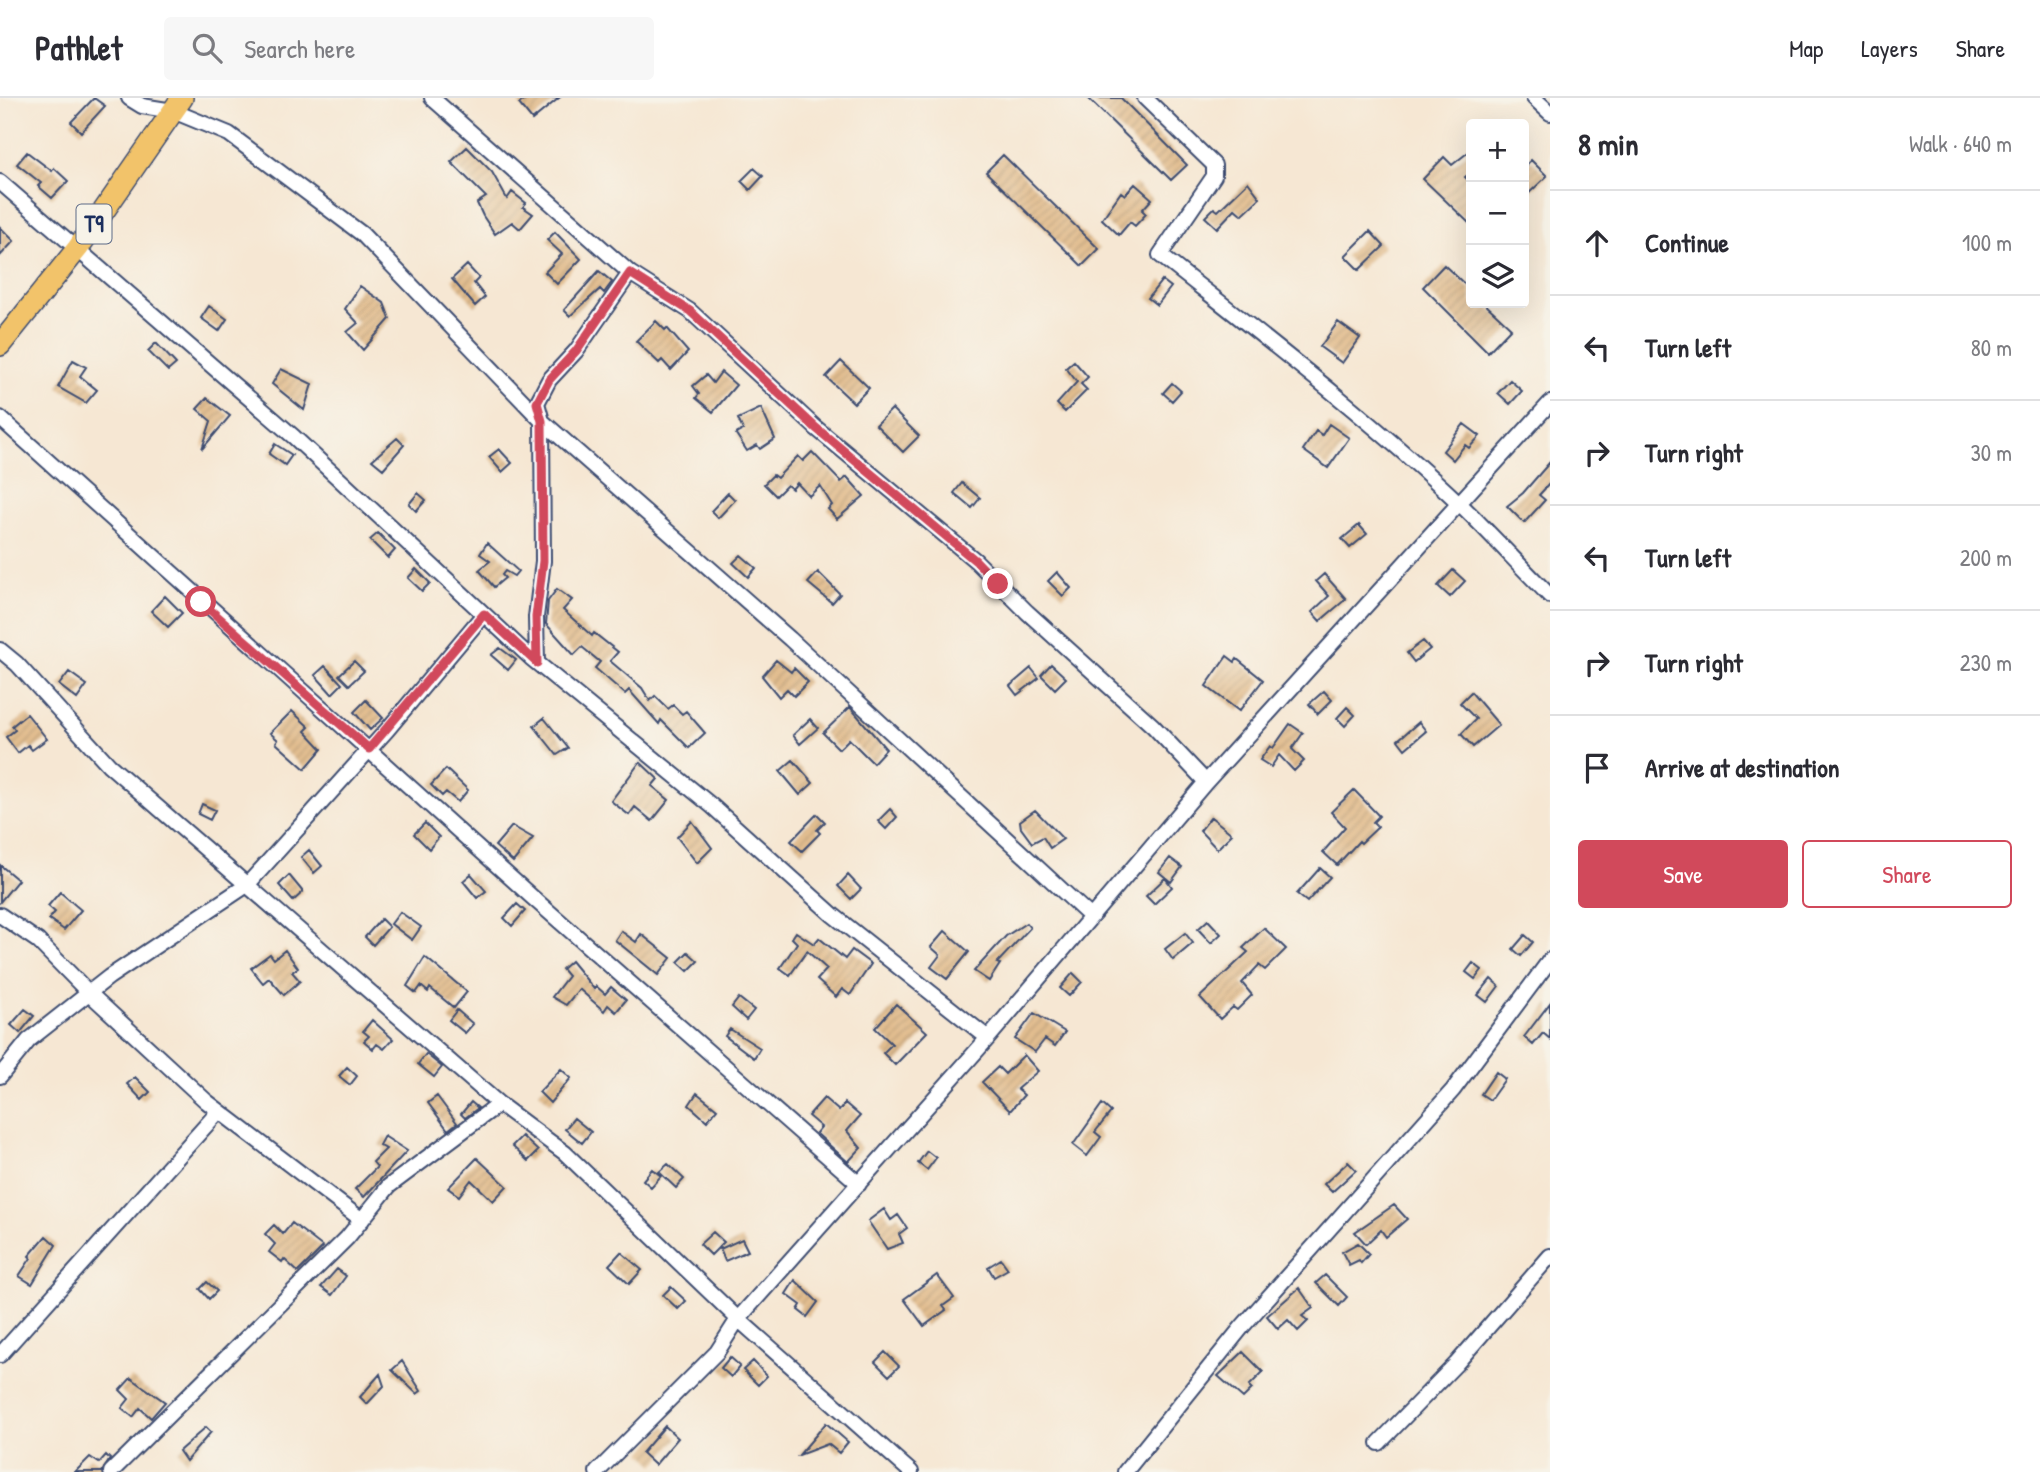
<!DOCTYPE html>
<meta charset="utf-8">
<style>
body{margin:0;font-family:"Patrick Hand",sans-serif;background:#f7f7f7;color:#2b2b33}
.controls{position:absolute;right:21px;top:21px;display:grid;overflow:hidden;border-radius:7px;box-shadow:0 7px 28px #0002}
.controls button{width:63px;height:63px;display:grid;place-items:center;padding:0;border:0;border-bottom:2px solid #e1e1e2;background:#fff;color:#2b2b33;font:35px sans-serif}
.stop{position:absolute;width:21px;height:21px;margin:-16px;border:5px solid #d1495b;border-radius:50%;background:#fff}
.stop.end{background:#d1495b;border-color:#fff;box-shadow:0 2px 7px #0008}
.list{margin:0;padding:0;list-style:none}
h2{display:flex;justify-content:space-between;align-items:center;height:91px;margin:0;padding:0 28px;font-size:30px}
h2 small{font-size:23px;font-weight:400;color:#7c7c81}
.list li{display:grid;grid-template-columns:46px 1fr auto;gap:21px;align-items:center;box-sizing:border-box;height:105px;padding:0 28px;border-top:2px solid #e1e1e2}
.list b{display:block;font-size:26px;white-space:nowrap}
.list em{font-size:23px;font-style:normal;color:#7c7c81}
.actions{display:flex;gap:14px;padding:21px 28px}
.actions a{flex:1;padding:16px 0;border:2px solid #d1495b;border-radius:7px;text-align:center;font-size:24px;color:#d1495b}
.actions .main{background:#d1495b;color:#fff}
.icon{flex:none;width:38px;height:38px;fill:none;stroke:currentColor;stroke-width:2;stroke-linecap:round;stroke-linejoin:round}
.map{position:relative;flex:none;width:1550px;height:1374px;overflow:hidden}
header{display:flex;align-items:center;gap:42px;box-sizing:border-box;height:98px;padding:0 35px;background:#fff;border-bottom:2px solid #e1e1e2}
header strong{font-size:33px}
nav{display:flex;gap:38px;margin-inline-start:auto;font-size:24px}
.search{width:490px;height:63px;background:#f7f7f7;display:flex;align-items:center;gap:18px;box-sizing:border-box;padding:0 24px;border-radius:7px;color:#7c7c81;font-size:26px}
main{display:flex}
aside{flex:1;background:#fff}
.map>svg:first-child{display:block}
.building{fill:url(#building-hatch)}
.lines{fill:none;stroke-linecap:round;stroke-linejoin:round}
.minor-casing{stroke:#3c4b70;stroke-width:18}
.highway-casing{stroke:#3c4b70;stroke-width:24}
.minor{stroke:#fff;stroke-width:14}
.highway{stroke:#f2c36a;stroke-width:21}
.route{stroke:#d1495b;stroke-width:9}
.labels{text-anchor:middle;stroke-width:6;stroke-linejoin:round;paint-order:stroke}
.shield{fill:#f7f3e8;stroke:#5d6a87;stroke-width:2}
.shield-label{font-size:23px;font-weight:bold;fill:#1b2f5e}
</style>
<header>
<strong>Pathlet</strong>
<div class="search"><svg class="icon" aria-label="search" viewBox="0 0 24 24"><circle cx="10" cy="10" r="6"/><path d="M15 15l6 6"/></svg>Search here</div>
<nav><a>Map</a><a>Layers</a><a>Share</a></nav>
</header>
<main>
<div class="map">
<svg width="1550" height="1374" viewBox="0 0 1550 1374">
<defs>
<pattern id="building-hatch" width="6" height="6" patternUnits="userSpaceOnUse" patternTransform="scale(1.75)"><rect width="6" height="6" fill="#e2bd8f"/><path d="M-1 1l2-2M0 6l6-6M5 7l2-2" fill="none" stroke="#c1a37e"/></pattern>
</defs>
<rect width="100%" height="100%" fill="#f7f3e8"/>
<filter id="ink" filterUnits="userSpaceOnUse"><feTurbulence type="fractalNoise" baseFrequency=".0143" numOctaves="2"/><feDisplacementMap in="SourceGraphic" scale="14" xChannelSelector="R" yChannelSelector="G"/><feConvolveMatrix kernelMatrix="1 2 1 2 8 2 1 2 1" color-interpolation-filters="sRGB"/></filter>
<filter id="wash" filterUnits="userSpaceOnUse"><feTurbulence type="fractalNoise" baseFrequency=".00686" numOctaves="4" result="noise"/><feDisplacementMap in="SourceGraphic" scale="28" xChannelSelector="R" yChannelSelector="G"/><feGaussianBlur stdDeviation="1.57" result="paint"/><feColorMatrix in="noise" values="0 0 0 0 0 0 0 0 0 0 0 0 0 0 0 0 0 1.4 0 .05"/><feComposite in="paint" operator="in"/></filter>
<g filter="url(#wash)">
<rect width="100%" height="100%" fill="#f6e7d3"/>
<g id="blocks">
<!-- building -->
<path class="building" d="M94 0 105 8 81 34 71 24Z
M527 0H559L532 22 519 6Z
M1088 0H1121L1187 67 1171 82Z
M467 49 492 74 507 101 512 94 526 105 523 109 533 116 520 131 512 124 495 136 483 118 477 105 486 99 451 64Z
M1471 52V74L1465 79 1471 85V127L1423 81 1444 59 1452 67Z
M27 54 52 73 54 70 68 83 52 100 38 88 41 85 17 66Z
M1003 57 1099 151 1082 168 986 74Z
M1531 62 1547 78 1524 100V69Z
M754 70 763 78 750 92 741 83Z
M1248 84 1260 100 1242 117 1235 111 1217 130 1205 119 1214 110 1218 113Z
M1135 86 1152 101 1142 112 1146 116 1135 128 1130 124 1119 137 1102 121 1121 94 1125 97Z
M0 129 14 143 0 158Z
M1370 133 1384 148 1359 172 1345 158Z
M555 134 581 161 557 186 545 174 562 156 547 142Z
M467 167 479 180 474 185 485 199 475 208 452 181Z
M1444 167 1471 192V205H1484L1511 230 1488 254 1423 189Z
M599 173 612 184 604 195 600 191 570 218 564 212Z
M1162 182 1171 189 1157 207 1148 200Z
M360 188 384 205 390 221 363 252 347 234 358 225 345 211Z
M209 208 227 221 219 233 201 220Z
M656 223 665 232 667 230 688 254 671 272 662 262 659 265 636 243Z
M1338 224 1360 240 1342 265 1320 249Z
M156 245 176 266 168 273 148 253Z
M73 262 86 269 80 278 97 292 86 305 58 289Z
M841 263 869 290 854 305 826 279Z
M1074 263 1088 279 1081 286 1087 292 1065 314 1057 306 1077 284 1066 270Z
M281 271 312 286 304 312 272 286Z
M721 274 736 287 713 314 696 300 699 296 693 288 706 277 713 285Z
M1510 282 1522 293 1510 306 1498 295Z
M1172 285 1181 293 1172 303 1163 295Z
M207 300 230 318 202 351 211 323 197 311Z
M761 310 775 341 760 351 757 347 747 353 736 336 743 332 738 321Z
M892 311 919 338 903 354 876 327Z
M1329 326 1349 340 1328 370 1303 352 1316 333 1322 337Z
M1464 326 1480 338 1469 350 1465 347 1453 362 1443 353Z
M397 340 404 347 383 371 372 362Z
M275 346 292 357 285 367 269 356Z
M499 351 512 365 502 374 489 359Z
M812 354 841 384 847 379 864 398 837 421 828 411 832 407 820 388 809 398 797 385 792 391 787 387 776 398 764 386 773 377 777 380 798 358 803 363Z
M1550 364V385L1539 397 1545 402 1524 425 1507 408 1523 395Z
M962 385 980 400 972 410 954 395Z
M418 395 426 402 416 413 409 406Z
M728 395 735 402 718 420 711 413Z
M1359 427 1367 436 1350 450 1342 441Z
M378 435 395 452 388 460 370 442Z
M487 445 518 473 514 478 505 473 502 477 505 480 494 489 479 472 490 463 480 456Z
M741 457 756 470 748 479 733 465Z
M416 471 430 485 422 493 408 480Z
M1453 472 1465 483 1450 499 1438 488Z
M818 474 840 496 832 505 808 485Z
M1057 474 1071 490 1063 498 1048 483Z
M1324 476 1346 501 1320 523 1312 514 1329 498 1316 483Z
M557 491 572 502 563 512 592 538 594 535 618 554 610 563 642 590 650 603 655 598 668 611 673 607 682 616 686 613 705 635 689 650 661 622 659 626 629 592 625 596 595 570 600 564 582 549 574 557 546 526 548 503Z
M165 498 182 515 168 529 151 513Z
M1423 543 1430 551 1414 564 1407 555Z
M500 550 516 562 508 572 491 557Z
M1227 558 1235 564 1237 561 1263 582 1239 613 1206 588Z
M776 562 791 574 794 570 808 584 794 598 787 591 779 599 762 578Z
M354 563 364 573 349 587 339 577Z
M1051 566 1066 580 1055 591 1041 577Z
M325 568 342 586 332 596 315 577Z
M1031 570 1039 580 1017 597 1010 588Z
M69 574 87 587 77 601 59 587Z
M1324 593 1332 602 1318 616 1309 606Z
M1471 594 1499 627 1473 649 1461 636 1476 621 1460 605Z
M366 602 383 620 370 632 354 614Z
M850 609 886 651 873 665 849 641 839 651 823 635Z
M1347 609 1355 617 1345 628 1337 620Z
M292 613 309 629 305 633 322 651 305 671 276 645 278 642 270 635Z
M27 616 47 641 32 652 28 647 18 655 6 639 15 632 12 628Z
M544 620 568 650 557 657 534 628Z
M810 621 818 630 800 646 793 637Z
M1419 624 1426 633 1405 651 1398 642Z
M1290 626 1303 635 1292 651 1304 663 1294 673 1279 657 1271 669 1260 662 1270 648 1273 650Z
M793 662 813 685 800 697 780 673Z
M640 664 658 681 652 688 669 702 652 723 635 709 629 717 611 703Z
M446 671 468 692 458 704 446 694 442 698 431 687Z
M1354 692 1379 718 1373 724 1378 729 1361 745 1359 743 1337 767 1323 754 1345 729 1331 714Z
M202 706 215 712 210 722 198 716Z
M890 711 897 719 886 731 878 723Z
M1035 712 1063 741 1050 750 1043 739 1032 745 1021 730 1020 723Z
M817 716 825 724 817 732 820 735 802 753 791 743Z
M1211 719 1232 736 1217 751 1200 733Z
M692 723 712 750 697 765 677 739Z
M425 725 439 739 429 751 414 736Z
M512 728 533 740 513 764 495 748Z
M309 752 322 768 314 775 301 759Z
M1170 760 1182 769 1171 784 1159 774Z
M0 767 18 782 0 804Z
M1320 770 1330 779 1307 804 1297 796Z
M471 776 486 793 477 800 463 783Z
M289 777 303 794 293 803 279 787Z
M848 777 861 791 851 801 838 788Z
M1165 780 1172 789 1154 806 1146 798Z
M60 794 81 812 64 832 49 821 55 814 48 808Z
M517 806 525 813 512 828 504 820Z
M400 814 421 829 412 842 391 826Z
M381 821 389 829 373 847 365 839Z
M1208 822 1221 836 1211 845 1198 831Z
M1026 825 1030 830 997 865 1000 866 989 883 974 873 1006 838Z
M1264 830 1286 851 1265 872 1259 867 1242 885 1252 897 1237 912 1233 909 1220 921 1200 899 1248 854 1243 850Z
M621 833 636 844 641 836 671 860 658 877 615 842Z
M945 833 969 854 947 881 931 869 940 857 931 849Z
M796 834 814 846 819 840 845 861 852 852 871 866 850 897 842 891 836 899 817 882 827 871 807 853 790 877 780 870 797 845 792 840Z
M1185 835 1193 845 1173 862 1165 851Z
M1525 837 1533 844 1521 858 1513 851Z
M285 852 298 870 292 874 300 883 284 897 269 880 263 885 251 870 270 856 274 861Z
M688 854 698 863 688 873 678 864Z
M425 859 467 894 454 910 430 890 428 894 421 888 416 895 407 888Z
M571 863 594 891 596 888 605 896 611 889 626 902 616 914 608 907 604 913 579 891 566 907 552 899 568 878 562 871Z
M1473 865 1482 872 1475 881 1466 874Z
M1073 875 1082 884 1069 898 1060 890Z
M1491 881 1499 888 1487 904 1478 897Z
M739 900 754 912 746 922 732 909Z
M1550 905V941L1543 935 1533 947 1524 939Z
M896 906 927 934 895 967 883 955 892 946 875 930Z
M25 911 34 918 20 935 11 927Z
M457 912 473 926 465 935 449 922Z
M1034 915 1065 934 1055 948 1045 941 1035 954 1015 941Z
M372 922 393 941 384 951 377 946 373 951 364 943 369 938 363 933Z
M730 931 760 950 754 960 725 938Z
M426 956 442 969 434 979 418 966Z
M1024 957 1038 973 1017 991 1024 997 1010 1013 982 984 998 969 1005 976Z
M347 969 357 978 350 987 339 978Z
M561 971 571 980 550 1005 539 994Z
M1496 974 1505 981 1490 1002 1481 996Z
M135 979 150 994 142 1002 127 986Z
M697 995 717 1011 707 1023 689 1007Z
M437 998 457 1025 448 1032 428 1005Z
M824 1000 839 1013 845 1005 860 1018 847 1033 861 1050 848 1064 816 1035 821 1029 808 1018Z
M471 1004 478 1010 465 1020 461 1016Z
M1102 1006 1111 1014 1095 1034 1101 1039 1087 1058 1073 1047Z
M574 1020 591 1034 582 1045 565 1031Z
M384 1038 407 1053 364 1099 355 1091 377 1069 373 1064 386 1051 379 1047Z
M522 1038 538 1053 528 1063 512 1048Z
M927 1053 936 1060 927 1072 918 1065Z
M477 1060 507 1088 493 1103 471 1082 459 1098 448 1090Z
M1348 1064 1356 1072 1332 1094 1324 1086Z
M668 1066 684 1081 676 1090 659 1074Z
M652 1071 661 1078 651 1089 643 1082Z
M1394 1107 1407 1121 1386 1139 1381 1132 1366 1146 1355 1134Z
M884 1111 891 1122 898 1117 907 1130 899 1136 903 1145 887 1151 868 1123Z
M292 1125 323 1149 298 1174 284 1161 282 1164 269 1154 275 1146 265 1136 274 1127 283 1136Z
M713 1134 724 1144 711 1157 700 1146Z
M46 1138 56 1147 32 1186 19 1178 31 1160 29 1158Z
M742 1141 748 1153 725 1163 720 1151Z
M1358 1145 1369 1156 1361 1165 1359 1162 1349 1167 1342 1154Z
M621 1154 642 1172 629 1186 609 1167Z
M1001 1161 1008 1171 994 1179 988 1169Z
M337 1171 346 1178 332 1197 321 1189Z
M937 1177 954 1200 943 1208 946 1212 924 1228 904 1201Z
M1325 1177 1347 1199 1339 1208 1316 1185Z
M795 1182 818 1204 807 1219 798 1212 801 1207 786 1196Z
M207 1184 217 1193 209 1201 200 1191Z
M671 1189 686 1203 678 1211 663 1197Z
M1299 1190 1313 1210 1302 1218 1308 1223 1298 1233 1288 1222 1278 1231 1267 1218Z
M885 1254 899 1268 889 1278 875 1264Z
M1243 1254 1263 1274 1249 1288 1252 1291 1243 1300 1218 1278Z
M730 1259 740 1268 731 1279 721 1270Z
M402 1263 421 1293 417 1296 392 1272Z
M753 1263 767 1278 758 1287 743 1272Z
M380 1276 384 1288 367 1306 360 1299Z
M131 1280 165 1304 151 1320 140 1310 133 1319 122 1310 129 1301 120 1292Z
M826 1325 848 1344 839 1355 828 1346 799 1357Z
M665 1328 678 1340 655 1367 642 1355Z
M206 1329 211 1334 186 1363 179 1353Z
M106 1357 110 1361 102 1374H75L90 1359 99 1365Z"/>
</g>
</g>
<g filter="url(#ink)">
<use href="#blocks" fill-opacity="0" stroke="#3c4b70" stroke-width="2"/>
<g class="lines">
<defs>
<path id="minor" d="M129 0 142 8 173 13 229 36 362 136 542 323 790 541 1091 819
M432 0 630 175 690 213 816 330 976 463 1027 514 1153 628 1206 684
M1145 0 1214 67V78L1160 157C1261 237 1366 317 1460 406 1491 436 1520 468 1550 498
M1534 0 1550 15
M0 84 294 339 531 560 712 708 833 817 988 940
M0 320 532 799 859 1086
M0 552 17 566 109 667 499 1006 565 1055 738 1221 717 1254 597 1374
M537 565 536 519 543 463 542 323 537 305 549 282 576 253 630 175
M0 817 38 843 89 895 206 1003 362 1122
M0 978 29 942 109 879 247 787 387 632 484 516
M0 1257 219 1013
M1379 1345 1456 1266 1550 1158
M111 1374 347 1140 389 1088 499 1006
M911 1374 738 1221 988 940 1206 684 1550 305
M1125 1374 1242 1229 1453 992 1550 862"/>
<path id="highway" d="M0 247 78 150 182 0"/>
</defs>
<!-- minor casing -->
<use href="#minor" class="minor-casing"/>
<!-- highway casing -->
<use href="#highway" class="highway-casing"/>
<!-- minor -->
<use href="#minor" class="minor"/>
<!-- highway -->
<use href="#highway" class="highway"/>
</g>
</g>
<g class="lines" filter="url(#ink)">
<!-- route -->
<path class="route" d="M201 504 369 651 484 516 537 565 536 519 543 463 542 323 537 305 549 282 576 253 630 175 690 213 816 330 976 463 998 486"/>
</g>
<g class="labels">
<!-- shield labels -->
<rect class="shield" x="76.5" y="106.5" width="35" height="39" rx="5"/>
<g class="shield-label">
<text x="94" y="134">T9</text>
</g>
</g>
</svg>
<div class="controls">
<button>+</button>
<button>−</button>
<button><svg class="icon" aria-label="layers" viewBox="0 0 24 24"><path d="M12 4l9 5-9 5-9-5zM3 14l9 5 9-5"/></svg></button>
</div>
<div class="stop" style="left:201px;top:504px"></div>
<div class="stop end" style="left:998px;top:486px"></div>
</div>
<aside>
<h2>8 min<small>Walk · 640 m</small></h2>
<ul class="list">
<li><svg class="icon" aria-label="ahead" viewBox="0 0 24 24"><path d="M12 20V5M6 11l6-6 6 6"/></svg><div><b>Continue</b></div><em>100 m</em></li>
<li><svg class="icon" aria-label="left" viewBox="0 0 24 24"><path d="M17 20v-9H6M10 6l-5 5 5 5"/></svg><div><b>Turn left</b></div><em>80 m</em></li>
<li><svg class="icon" aria-label="right" viewBox="0 0 24 24"><path d="M7 20v-9h11M14 6l5 5-5 5"/></svg><div><b>Turn right</b></div><em>30 m</em></li>
<li><svg class="icon" aria-label="left" viewBox="0 0 24 24"><path d="M17 20v-9H6M10 6l-5 5 5 5"/></svg><div><b>Turn left</b></div><em>200 m</em></li>
<li><svg class="icon" aria-label="right" viewBox="0 0 24 24"><path d="M7 20v-9h11M14 6l5 5-5 5"/></svg><div><b>Turn right</b></div><em>230 m</em></li>
<li><svg class="icon" aria-label="arrive" viewBox="0 0 24 24"><path d="M6 21V4h12l-3 4 3 4H6"/></svg><div><b>Arrive at destination</b></div></li>
</ul>
<div class="actions"><a class="main">Save</a><a>Share</a></div>
</aside>
</main>
